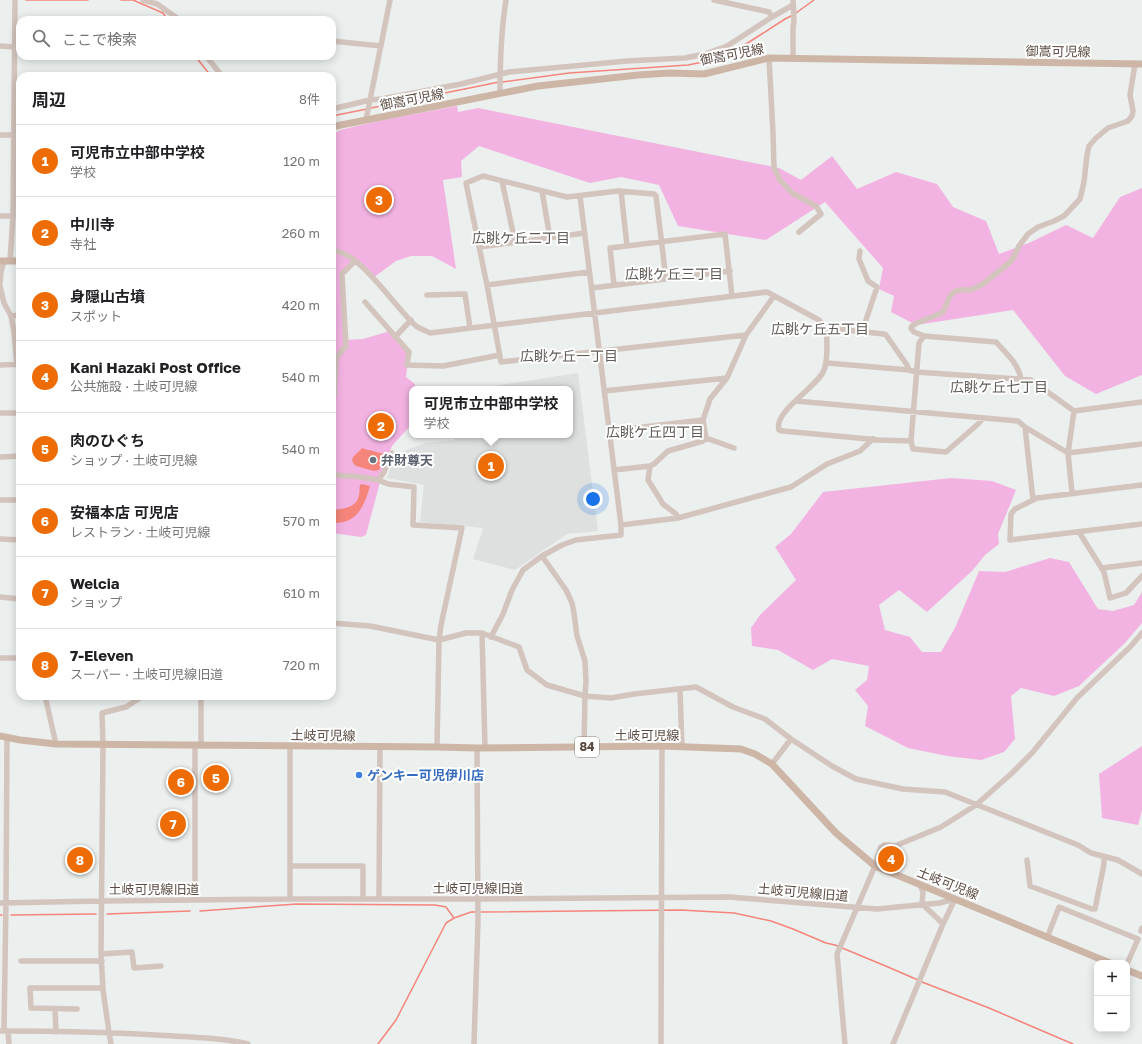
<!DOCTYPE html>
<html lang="ja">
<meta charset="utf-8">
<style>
body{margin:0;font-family:"Golos Text","Noto Sans JP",sans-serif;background:#f6f6f6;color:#202124}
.controls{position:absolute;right:12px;bottom:12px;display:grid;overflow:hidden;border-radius:8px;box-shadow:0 2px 10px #0003}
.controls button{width:36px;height:36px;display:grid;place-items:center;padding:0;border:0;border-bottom:1px solid #e0e0e0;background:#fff;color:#202124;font:20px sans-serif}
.you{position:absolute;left:593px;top:499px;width:14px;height:14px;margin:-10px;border:3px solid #fff;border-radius:50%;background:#1a73e8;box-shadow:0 0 0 6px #1a73e833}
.badge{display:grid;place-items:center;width:26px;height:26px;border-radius:50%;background:#ee6c06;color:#fff;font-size:13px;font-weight:700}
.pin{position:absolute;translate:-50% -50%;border:2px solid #fff;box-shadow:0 1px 4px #0006}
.popup{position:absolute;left:409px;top:386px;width:164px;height:52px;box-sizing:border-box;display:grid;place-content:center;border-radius:8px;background:#fff;filter:drop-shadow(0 1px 3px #0005);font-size:13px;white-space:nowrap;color:#757577}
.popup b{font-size:15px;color:#202124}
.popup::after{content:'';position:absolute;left:50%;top:100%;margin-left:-8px;border:8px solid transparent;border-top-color:#fff}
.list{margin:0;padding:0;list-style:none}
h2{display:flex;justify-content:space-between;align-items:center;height:52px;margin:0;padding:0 16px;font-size:17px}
h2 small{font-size:13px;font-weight:400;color:#757577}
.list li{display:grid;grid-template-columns:26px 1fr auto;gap:12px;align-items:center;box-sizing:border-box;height:72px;padding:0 16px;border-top:1px solid #e0e0e0}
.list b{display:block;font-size:15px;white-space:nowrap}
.list p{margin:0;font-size:13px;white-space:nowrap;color:#757577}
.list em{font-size:13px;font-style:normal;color:#757577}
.icon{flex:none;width:22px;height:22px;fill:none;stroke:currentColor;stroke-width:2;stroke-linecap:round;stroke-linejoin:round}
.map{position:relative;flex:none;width:1142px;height:1044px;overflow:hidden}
.search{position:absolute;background:#fff;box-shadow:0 2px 10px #0003;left:16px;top:16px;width:320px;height:44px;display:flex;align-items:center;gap:10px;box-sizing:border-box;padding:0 14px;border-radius:12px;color:#757577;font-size:15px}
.panel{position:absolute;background:#fff;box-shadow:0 2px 10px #0003;left:16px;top:72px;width:320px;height:628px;border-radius:12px}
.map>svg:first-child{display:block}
.education{fill:#dde0df}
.green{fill:#f3b3e2}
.water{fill:#f5857b}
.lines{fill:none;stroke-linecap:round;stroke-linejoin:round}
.stream{stroke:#f5857b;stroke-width:1.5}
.minor{stroke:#d3c4bd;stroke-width:5.5}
.major{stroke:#ceb6a7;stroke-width:7}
.worship-dot{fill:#6b7280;stroke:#fff;stroke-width:1.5}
.shop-dot{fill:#3f7fe0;stroke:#fff;stroke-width:1.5}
.labels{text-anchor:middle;stroke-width:4;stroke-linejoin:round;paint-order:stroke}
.shield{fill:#fff;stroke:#8c817b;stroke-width:1}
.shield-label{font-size:12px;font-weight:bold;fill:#5b4b42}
.street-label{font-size:13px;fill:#5b4b42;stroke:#fff}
.worship-label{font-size:13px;font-weight:bold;fill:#5b616d;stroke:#fff;text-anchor:start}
.shop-label{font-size:13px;font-weight:bold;fill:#366cbe;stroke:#fff;text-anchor:start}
.neighbourhood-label{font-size:14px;fill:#615c57;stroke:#fff}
</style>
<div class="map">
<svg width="1142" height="1044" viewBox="0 0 1142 1044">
<rect width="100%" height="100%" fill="#ebefee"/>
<!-- education -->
<path class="education" d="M578 373 598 531 567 534 515 570 473 559 483 528 420 522 424 485 387 478 396 454 425 443 454 440V435H570V389H475Z"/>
<!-- green -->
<path class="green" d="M457 106 458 112 478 108 779 168 801 180 832 156 857 189 896 172 937 184 953 207 986 221 999 254 1031 242 1066 225 1093 238 1120 197 1142 188V375L1096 394 1065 376 1013 310 916 325 891 312 894 296 879 289 883 268 825 202 766 240 678 226 659 185 621 177 590 183 479 146 461 161 462 177 443 180 456 269 432 256H411L396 261 373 278 355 261 342 274 345 340 363 339 390 331 409 352 406 377 415 384V389H412V418L411 425 392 446 384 467 366 535 361 537 332 533V135L340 130 383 120Z
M951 478 992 481 1016 490 998 534 999 544 985 555 972 571 927 612 899 590 879 605 885 630 910 637 922 652H941L955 628 979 571 1005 572 1050 558 1069 562 1098 609 1113 611 1134 605 1142 592V623L1125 643 1079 686 1054 696 1021 688 1011 696 1015 739 1004 752 981 760 947 756 908 748 865 726 868 706 855 690 867 680 869 666 832 659 813 670 778 650 752 646 751 628 760 615 796 580 775 547 791 534 823 492Z
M1142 746V810L1138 825 1102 818 1099 774Z"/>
<!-- water -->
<path class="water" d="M362 448 368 450H369L384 454 381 466 379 470 374 471 356 466C346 458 358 454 362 448Z
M362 484 370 486C364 507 357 524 332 523V510C342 509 357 508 359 495 360 492 359 489 360 485Z"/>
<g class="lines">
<!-- stream -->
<path class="stream" d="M26 0H88
M121 0H133L163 13 168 20
M796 13 814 0
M195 56 211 76
M502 82 569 73 688 65 708 61 729 55 785 19 793 15
M371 108 499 82
M332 116 367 109
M200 911 297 904 435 905 446 907 454 918 471 912H477
M481 912 681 910 734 913 771 921 793 929 826 943 835 945 888 967 918 980
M107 914 190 911
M0 915H2
M11 915 96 914
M922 982 989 1008 1073 1044
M378 1044 396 1020 446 923 454 918"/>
<!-- minor -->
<path class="minor" d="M143 0 157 4 180 20
M714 0 769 12 772 17 793 5
M793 0 794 21 793 27V59
M332 41 381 46
M0 46 15 47
M206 56 222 76
M769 58 773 133 774 168 780 180 792 193 816 206 821 214 799 232
M500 93C500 62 501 31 506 0
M332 109 370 100 381 99 461 84 509 72 627 61 685 58 705 54 727 46 772 17
M366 120 390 0
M0 135H13
M502 181 515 242
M542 191 550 238
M621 191 627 246
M0 216H13
M479 247 585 233
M332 251C357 248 397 310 416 326 420 329 426 331 430 333L767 292 819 320 827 328 884 334 886 335 907 365 909 370
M860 251 859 259 868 281 877 287 862 332
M10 261 13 216 15 0
M666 279 656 196 654 194 618 191 567 197 483 176 466 183 487 285 501 362 746 335 774 296
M0 283 1 272 4 261
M487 285 589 272
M614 285 610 248 725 234 732 296
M0 286 4 303 11 316 14 332 17 365
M592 288 730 271
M427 295 465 294 470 328
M365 302 409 352 407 365 443 366 500 355
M11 316 20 315
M827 328C826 341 829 358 824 370 818 387 773 411 779 430L783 431 879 440 911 441
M924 336 919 343 911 441 913 449 946 452 978 424 983 418
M395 337 411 320
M827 363 909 370 916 372 1031 380 1074 411 1142 402
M0 365 20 364
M1021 380C1019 364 1006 353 996 342L924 336 914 332 911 328 912 326 917 323 939 314 943 312 950 296 954 292 959 290H971L983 284 1009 263 1014 257 1019 246 1028 234 1038 227 1054 221 1064 216 1080 199 1084 182 1087 155 1089 146 1096 138 1108 128 1128 121 1132 116 1133 111 1130 95 1135 64
M604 391 727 378
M332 401 334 396 336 358 346 346 342 274 355 261
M796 401 1018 421 1025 427 1068 453 1142 444
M0 413H20
M1025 427 1033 500
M609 431 703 420
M706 438 734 448
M0 457 20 456
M650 466 648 480 663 504 676 514 678 518
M614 470 650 466 654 464 668 451 703 441 706 438 703 420 710 399 727 378 746 335
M332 474 343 476H354L378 480 388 484 414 487 413 525 462 528 441 625 439 640 437 747
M378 480 384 472 392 453
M1142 485 1037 498 1015 509 1011 514 1010 540 1142 524
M1072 493 1068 453 1074 411
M0 500H20
M621 525 678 518 791 487 827 464 860 451 873 439
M1079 532 1104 572 1110 598 1126 593 1142 576
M0 539 20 540
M542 556 566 590 572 603 574 613 577 636 585 661 586 681 585 696 584 747
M1102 568 1142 563
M0 597 20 599
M332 623 370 626 439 640 466 633H482L519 647 527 670 547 685 585 696 611 698 634 694 696 687 733 707 765 719 791 739 832 766 856 779 903 789 945 792 1078 845 1091 853 1118 860 1142 874
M482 633 485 748
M491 637 503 614 512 590 523 570 542 556 562 545 576 540 621 535V525L580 196
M0 658H20
M680 690 682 747
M45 696 56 744
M195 746V900
M201 746V696
M290 746V899
M772 764 791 739
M1027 860 1030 886 1092 909H1095L1104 864V857
M290 866H363V899
M920 885 923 892 922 904 936 917 943 924
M379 899 380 747
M0 903 101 901 290 899H478L729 897 877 909 939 903 955 899
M1141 931 1142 928
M1047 938 1059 907 1138 939 1127 964
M101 954 132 952 134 968 161 966
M21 961H102
M55 1009 56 1032
M77 1009 31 1008 30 988H103
M0 1031C52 1031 104 1032 156 1035 187 1037 218 1037 248 1044
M4 1031 6 902 7 737
M8 1031 9 1044
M111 1044 109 1032 103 990 101 954 103 745 102 713 126 707 143 696
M474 1044 478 921 477 748
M661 1044 662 746
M845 1044 837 954 875 866 881 847 884 845 895 846 941 827 976 805 1012 773 1032 753 1077 698 1131 646 1142 633
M893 1044 943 924 955 899"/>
<!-- major -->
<path class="major" d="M332 127 341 125 538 86 638 75 669 73 704 74 769 58 1142 64
M0 261H20
M0 736 20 740 56 744 437 747 477 748 662 746 741 749 755 754 772 764 836 833 875 866 1110 963
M1127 970 1142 976"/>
</g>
<!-- markers -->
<circle class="worship-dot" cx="373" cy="460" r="4"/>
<circle class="shop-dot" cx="359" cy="775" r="4"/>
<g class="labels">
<!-- shield labels -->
<rect class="shield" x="575" y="737" width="24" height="20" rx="3"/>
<g class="shield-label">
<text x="587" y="751">84</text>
</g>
<!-- street labels -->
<g class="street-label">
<text transform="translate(1058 51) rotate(1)" y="5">御嵩可児線</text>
<text transform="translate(732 54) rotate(-11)" y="5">御嵩可児線</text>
<text transform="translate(412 99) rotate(-11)" y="5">御嵩可児線</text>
<text transform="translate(323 735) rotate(1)" y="5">土岐可児線</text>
<text x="647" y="740">土岐可児線</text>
<text transform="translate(948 883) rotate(22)" y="5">土岐可児線</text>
<text x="478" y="893">土岐可児線旧道</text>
<text x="154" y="894">土岐可児線旧道</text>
<text transform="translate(803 892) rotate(5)" y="5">土岐可児線旧道</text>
</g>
<!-- worship labels -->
<g class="worship-label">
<text x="381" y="465">弁財尊天</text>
</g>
<!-- shop labels -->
<g class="shop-label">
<text x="367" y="780">ゲンキー可児伊川店</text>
</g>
<!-- neighbourhood labels -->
<g class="neighbourhood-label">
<text x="521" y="243">広眺ケ丘二丁目</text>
<text x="674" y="279">広眺ケ丘三丁目</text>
<text x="820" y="334">広眺ケ丘五丁目</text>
<text x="569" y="361">広眺ケ丘一丁目</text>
<text x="999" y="392">広眺ケ丘七丁目</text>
<text x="655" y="437">広眺ケ丘四丁目</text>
</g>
</g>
</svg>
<div class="controls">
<button>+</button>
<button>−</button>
</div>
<div class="you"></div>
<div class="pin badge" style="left:491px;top:466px">1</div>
<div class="popup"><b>可児市立中部中学校</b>学校</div>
<div class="pin badge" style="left:381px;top:426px">2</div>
<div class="pin badge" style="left:379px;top:200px">3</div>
<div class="pin badge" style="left:891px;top:859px">4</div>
<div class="pin badge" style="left:216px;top:778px">5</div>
<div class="pin badge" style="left:181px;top:782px">6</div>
<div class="pin badge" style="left:173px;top:824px">7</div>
<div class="pin badge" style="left:80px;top:860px">8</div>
<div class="search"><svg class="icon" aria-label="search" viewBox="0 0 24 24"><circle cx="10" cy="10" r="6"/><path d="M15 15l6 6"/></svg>ここで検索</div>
<section class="panel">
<h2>周辺<small>8件</small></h2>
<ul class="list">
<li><span class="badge">1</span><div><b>可児市立中部中学校</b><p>学校</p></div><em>120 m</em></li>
<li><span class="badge">2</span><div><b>中川寺</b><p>寺社</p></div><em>260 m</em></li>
<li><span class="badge">3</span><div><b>身隠山古墳</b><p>スポット</p></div><em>420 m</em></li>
<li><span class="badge">4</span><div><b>Kani Hazaki Post Office</b><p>公共施設 · 土岐可児線</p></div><em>540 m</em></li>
<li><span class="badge">5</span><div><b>肉のひぐち</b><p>ショップ · 土岐可児線</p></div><em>540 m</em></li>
<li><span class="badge">6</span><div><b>安福本店 可児店</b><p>レストラン · 土岐可児線</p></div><em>570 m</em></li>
<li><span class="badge">7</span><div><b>Welcia</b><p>ショップ</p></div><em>610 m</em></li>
<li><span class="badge">8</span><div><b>7-Eleven</b><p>スーパー · 土岐可児線旧道</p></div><em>720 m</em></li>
</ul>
</section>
</div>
